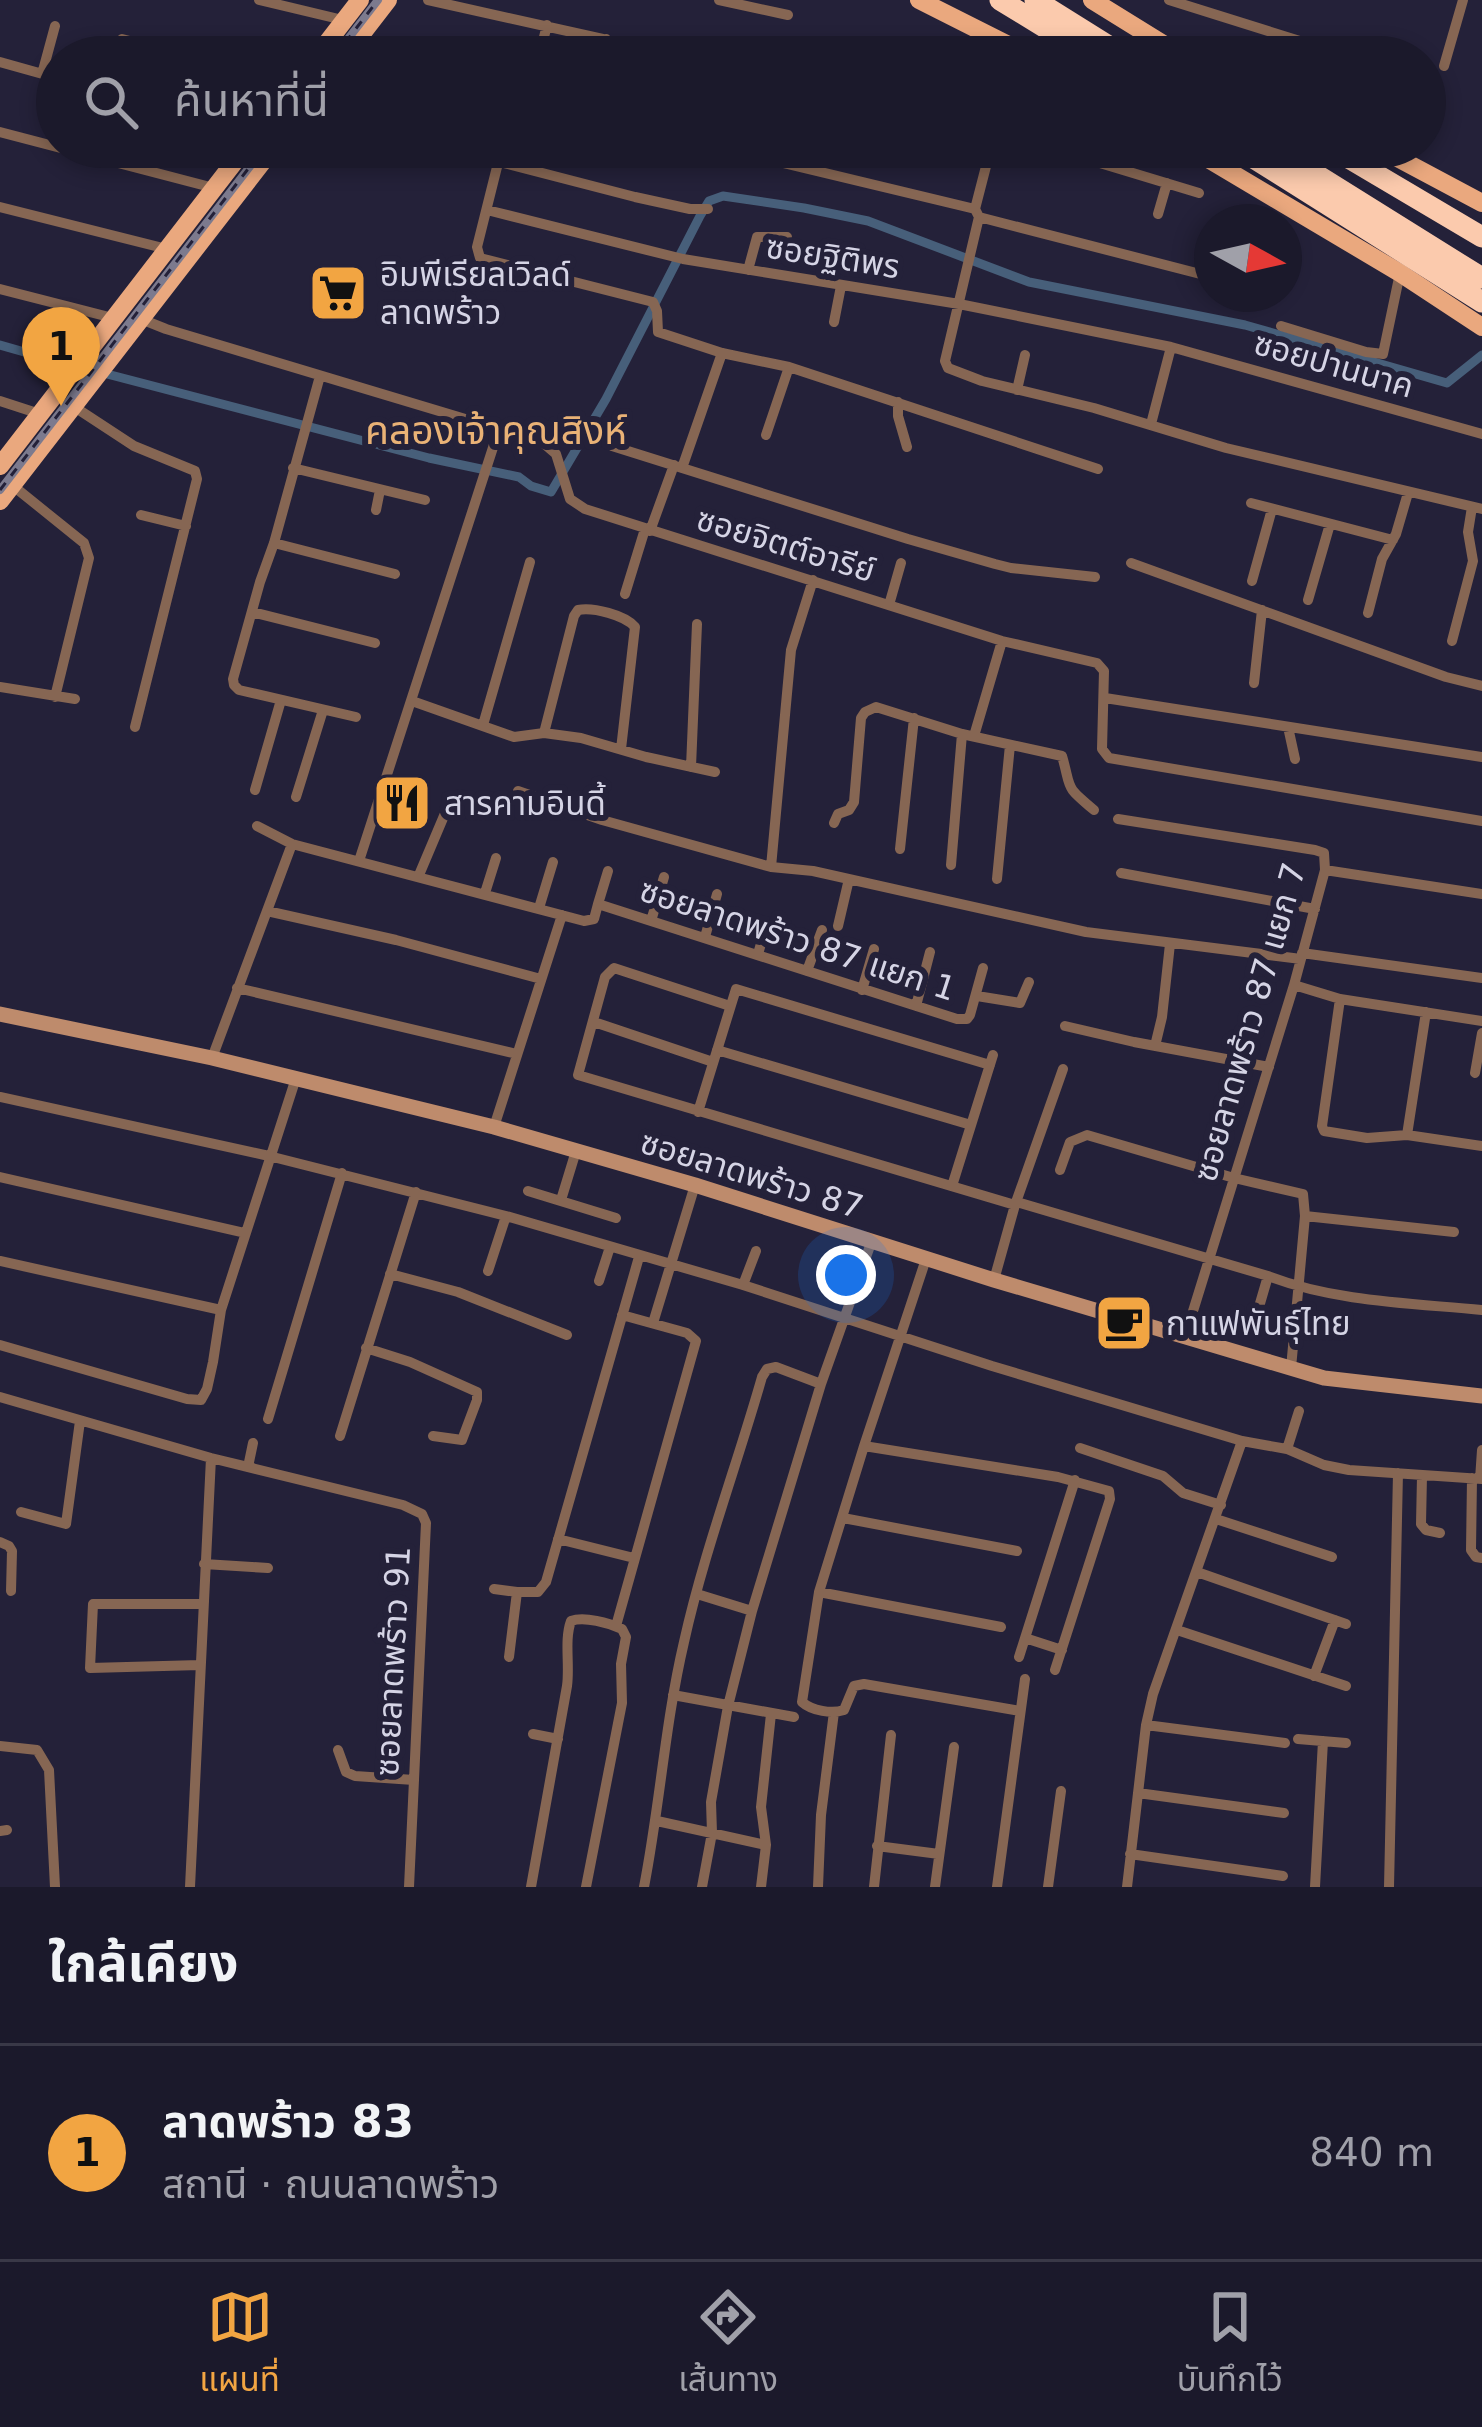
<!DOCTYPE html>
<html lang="th">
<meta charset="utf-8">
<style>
body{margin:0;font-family:"DejaVu Sans","Noto Sans Thai",sans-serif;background:#242233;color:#f1f3f6}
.compass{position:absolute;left:1194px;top:204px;width:108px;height:108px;border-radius:50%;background:#1b192b;box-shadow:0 6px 18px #0003;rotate:98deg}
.you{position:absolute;left:846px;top:1275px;width:42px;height:42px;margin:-30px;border:9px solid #fff;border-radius:50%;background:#1a73e8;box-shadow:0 0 0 18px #1a73e833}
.badge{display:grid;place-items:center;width:78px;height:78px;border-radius:50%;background:#f2a542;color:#111;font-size:39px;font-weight:700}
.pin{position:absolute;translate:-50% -99px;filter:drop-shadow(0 3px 6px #0008)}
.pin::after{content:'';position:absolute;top:63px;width:42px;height:36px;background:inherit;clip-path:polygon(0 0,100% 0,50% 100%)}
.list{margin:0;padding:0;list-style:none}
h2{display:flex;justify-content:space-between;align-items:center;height:156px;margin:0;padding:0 48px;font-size:51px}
h2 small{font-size:39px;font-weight:400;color:#a0a0a9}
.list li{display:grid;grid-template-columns:78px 1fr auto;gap:36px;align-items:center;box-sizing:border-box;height:216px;padding:0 48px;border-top:3px solid #393847}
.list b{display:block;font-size:45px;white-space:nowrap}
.list p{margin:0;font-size:39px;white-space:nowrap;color:#a0a0a9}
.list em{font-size:39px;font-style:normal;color:#a0a0a9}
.icon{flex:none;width:66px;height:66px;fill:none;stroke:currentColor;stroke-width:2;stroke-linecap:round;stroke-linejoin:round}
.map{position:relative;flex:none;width:1482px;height:1887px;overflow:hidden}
.search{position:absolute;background:#1b192b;box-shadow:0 6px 18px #0003;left:36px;right:36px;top:36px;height:132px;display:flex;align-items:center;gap:30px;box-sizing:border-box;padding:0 42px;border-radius:66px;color:#a0a0a9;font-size:45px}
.sheet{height:372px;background:#1b192b}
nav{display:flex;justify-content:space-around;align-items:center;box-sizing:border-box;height:168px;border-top:3px solid #393847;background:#1b192b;font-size:33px;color:#a0a0a9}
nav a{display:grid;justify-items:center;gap:6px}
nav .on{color:#f2a542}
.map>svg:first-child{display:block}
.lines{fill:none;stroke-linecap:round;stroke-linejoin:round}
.canal{stroke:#475f7a;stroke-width:9}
.street{stroke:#866653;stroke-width:10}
.secondary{stroke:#be8b6c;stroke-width:15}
.primary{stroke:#eaa87e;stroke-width:18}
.highway{stroke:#fbcaad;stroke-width:21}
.rail-casing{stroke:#7c7a8e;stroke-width:8}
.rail{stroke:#242139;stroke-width:3;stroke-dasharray:9;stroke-linecap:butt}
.labels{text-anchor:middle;stroke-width:12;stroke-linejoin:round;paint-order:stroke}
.street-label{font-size:33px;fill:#d5d4e5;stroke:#242139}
.poi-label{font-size:33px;fill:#d5d4e5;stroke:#242139;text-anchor:start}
.quarter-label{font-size:39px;fill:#e9b276;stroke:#242139}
</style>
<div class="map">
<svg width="1482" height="1887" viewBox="0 0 1482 1887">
<rect width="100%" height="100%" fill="#242139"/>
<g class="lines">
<!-- canal -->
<path class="canal" d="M0 345 63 363
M107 374 429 458 519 477 531 486 551 492 606 399 700 216 709 201 723 196 804 208 868 221 1029 282 1245 325 1447 383 1482 355"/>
<!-- street -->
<path class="street" d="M259 0 343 20
M428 0 684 57
M719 0 788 15
M1169 0 1351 57
M122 39 192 57
M539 57 547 25
M602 57 606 39
M0 62 57 78
M1444 66 1463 0
M42 74 55 26
M1425 81 1434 83
M0 132 214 188
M442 147 635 197 690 209H708
M991 147 975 209 979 217 945 361 948 368 982 381 1094 408 1226 448 1482 509
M1047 147 1199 193
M758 157 975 209
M498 163 477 247 480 258 653 302 657 311 658 332 722 353 789 367 1098 469
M0 207 167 249
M487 210 683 259 959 304 1171 347 1482 434
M1158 214 1167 183
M979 217 1212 277
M748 270 757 237H787
M0 289 113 318
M141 319 166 329 542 442 556 454 570 499 585 509 1002 641 1097 663 1104 671 1102 749 1109 758 1482 821
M834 322 841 286
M1281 326 1366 352 1383 354 1400 273
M320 376 274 543 260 582 233 679 234 685 239 690 356 717
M1017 390 1025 355
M0 401 40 414
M898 402V416L907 447
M73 406 134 446 195 471 197 479 135 727
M1151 424 1171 347
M766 435 789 367
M612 446 908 539 995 564 1011 568 1095 577
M293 468 425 500
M682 468 722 353
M12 485 84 543 89 558 55 697
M1251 503 1393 540
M376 510 380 490
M141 515 186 526
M650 531 674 465
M274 543 395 574
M1131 563 1446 677 1482 686
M1252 581 1272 509
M625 594 645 529
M1308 600 1330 524
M889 605 901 563
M252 612 375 643
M1368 613 1382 559 1396 534 1408 493
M1452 641 1473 561 1468 532 1472 507
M1254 683 1262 610
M0 687 75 699
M1105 698 1482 757
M412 701 514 737 544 733 581 738 646 757 715 772
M483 725 530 562
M1288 727 1295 759
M544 733 574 616 578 610C593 607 625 615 635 627L621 749
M974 736 1002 641
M691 767 697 624
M255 790 281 700
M518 791 602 820 771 867 813 871 1086 932 1301 959
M296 797 323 710
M1118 819 1315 850 1324 853 1325 870 1294 985 1185 1337
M834 823 838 814 849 810 854 802 861 718 865 712 876 707 962 734 1062 756C1072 790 1063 784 1094 810
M257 826 292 844 584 921 594 919 598 904 957 1019H967L970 1015 983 968
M900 849 914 718
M359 861 499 429
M951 865 962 734
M771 867 791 650 813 580
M1325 870 1482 894
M1121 873 1315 909
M419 875 449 804
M997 879 1010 745
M485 893 496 858
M598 904 608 871
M539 908 553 862
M267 911 396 940 541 979
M651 921 664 877
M838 926 849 879
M705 937 717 894
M1302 953 1482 978
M758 954 767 923
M807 971 822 930
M1294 985 1340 999 1482 1021
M237 988 517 1054
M862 990 874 949
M977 996 1020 1003 1029 982
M1340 999 1322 1126 1324 1131 1367 1138 1407 1135 1482 1146
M730 1006 614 968 605 977 578 1075 1015 1205
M916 1006 930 952
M594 1022 713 1062
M1065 1026 1134 1042 1269 1067
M1155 1046 1162 1017 1170 944
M717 1050 971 1125
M212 1058 292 844
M1475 1073 1482 1033
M0 1097 269 1156 506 1216 743 1285 992 1366 1242 1441 1287 1449 1324 1465 1349 1470 1482 1479
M698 1112 736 989 990 1065
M494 1127 562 915
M1407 1135 1426 1012
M1060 1170 1070 1142 1087 1135 1234 1178 1303 1194 1305 1216 1291 1368
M0 1177 245 1233
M952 1186 993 1055
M528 1191 616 1218
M561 1200 576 1151
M1017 1202 1268 1276C1336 1302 1410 1303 1482 1310
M1305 1216 1454 1232
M926 1259 864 1446 819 1592 802 1702C812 1711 832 1714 844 1710L854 1686 864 1684 1020 1711
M0 1261 221 1310
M488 1271 506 1216
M390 1274 458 1292 567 1335
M994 1280 1015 1205 1063 1069
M599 1281 610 1247
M743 1285 756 1251
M653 1323 695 1185
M1254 1324 1268 1276
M0 1345 187 1399 201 1400 207 1389 213 1362 221 1310 296 1078
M366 1348 410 1362 477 1392V1400L462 1440 433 1436
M0 1397 211 1458 403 1505 422 1514 426 1523 409 1887
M268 1419 342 1173
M340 1436 416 1192
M864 1446 1058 1477 1109 1491 1110 1499 1055 1670
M1080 1448 1163 1476 1183 1493 1221 1505
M1287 1449 1299 1411
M248 1467 253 1443
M1422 1476 1421 1524 1426 1530 1440 1533
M1472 1478 1471 1550 1476 1557 1482 1558
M1480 1479 1482 1450
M21 1512 66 1524 80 1421
M843 1518 1017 1551
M1216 1519 1332 1557
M558 1539 634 1558
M0 1542 9 1546 12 1551 11 1591
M204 1564 268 1568
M1197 1572 1346 1624
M494 1589 517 1592
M819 1592 1001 1627
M697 1594 752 1611
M616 1626 696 1341 687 1333 622 1315
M1177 1630 1346 1686
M1025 1638 1062 1650
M509 1657 517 1592H538L546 1582 639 1257
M1019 1657 1075 1480
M200 1665 90 1668 93 1604H202
M1314 1676 1335 1620
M673 1695 794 1717
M1146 1725 1285 1743
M533 1734 558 1739
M1298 1739 1346 1743
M0 1746 37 1750 49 1770 55 1887
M338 1750 346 1772 355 1776 414 1780
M1138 1793 1284 1813
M657 1821 766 1845
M0 1831 7 1830
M877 1846 939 1854
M1130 1854 1283 1876
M190 1887 211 1458
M531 1887 567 1686C570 1665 564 1640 571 1621 584 1616 609 1623 622 1629L626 1637 621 1664 622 1703 586 1887
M644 1887C660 1805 665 1723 684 1642 704 1552 737 1465 762 1377L767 1369 776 1367 821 1384
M702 1887 712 1833 711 1802 728 1706 752 1611 821 1384 871 1243
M761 1887 766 1845 761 1807 771 1714
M818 1887 821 1815 834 1712
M874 1887 891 1735
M935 1887 954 1747
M997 1887 1025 1679
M1048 1887 1061 1791
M1127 1887 1146 1725 1153 1694 1242 1441
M1315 1887 1323 1741
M1389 1887 1398 1473"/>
<!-- secondary -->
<path class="secondary" d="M0 1014 212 1058 494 1127 695 1185 994 1280 1324 1378 1482 1396"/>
<!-- primary -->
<path class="primary" d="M919 0 1032 57
M1092 0 1184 57
M316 57 360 0
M344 57 388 0
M1188 147 1400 273 1482 327
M1377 147 1482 203
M0 466 246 147
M0 501 274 147"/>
<!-- highway -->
<path class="highway" d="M1000 0 1093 57
M1035 0 1126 57
M1236 147 1482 302
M1272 147 1482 278
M1330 147 1482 237"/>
<defs>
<path id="rail" d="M334 57 378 0
M0 490 265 147"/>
</defs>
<!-- rail casing -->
<use href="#rail" class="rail-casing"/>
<!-- rail -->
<use href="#rail" class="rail"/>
</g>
<!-- icons -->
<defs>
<symbol id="supermarket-square" viewBox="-11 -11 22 22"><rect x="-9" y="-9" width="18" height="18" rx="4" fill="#f2a542" stroke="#242139"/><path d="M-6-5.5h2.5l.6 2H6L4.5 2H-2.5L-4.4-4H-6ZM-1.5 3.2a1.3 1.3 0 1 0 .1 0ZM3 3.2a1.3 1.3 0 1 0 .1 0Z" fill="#111"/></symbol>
<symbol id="restaurant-square" viewBox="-11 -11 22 22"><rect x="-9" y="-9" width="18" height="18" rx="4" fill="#f2a542" stroke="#242139"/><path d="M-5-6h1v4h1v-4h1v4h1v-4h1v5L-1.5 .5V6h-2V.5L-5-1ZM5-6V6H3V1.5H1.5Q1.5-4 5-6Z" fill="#111"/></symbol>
<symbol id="cafe-square" viewBox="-11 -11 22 22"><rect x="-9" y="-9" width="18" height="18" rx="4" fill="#f2a542" stroke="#242139"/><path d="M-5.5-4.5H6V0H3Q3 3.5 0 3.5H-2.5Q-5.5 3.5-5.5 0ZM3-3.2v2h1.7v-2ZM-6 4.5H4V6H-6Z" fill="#111"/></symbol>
</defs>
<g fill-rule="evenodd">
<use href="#supermarket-square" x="305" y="260" width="66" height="66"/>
<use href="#restaurant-square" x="369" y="770" width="66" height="66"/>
<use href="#cafe-square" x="1091" y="1290" width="66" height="66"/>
</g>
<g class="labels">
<!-- street labels -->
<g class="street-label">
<text transform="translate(833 256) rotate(9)" y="12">ซอยฐิติพร</text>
<text transform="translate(1334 364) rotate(16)" y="12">ซอยปานนาค</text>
<text transform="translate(786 544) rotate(17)" y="12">ซอยจิตต์อารีย์</text>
<text transform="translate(798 939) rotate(18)" y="12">ซอยลาดพร้าว 87 แยก 1</text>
<text transform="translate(1249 1022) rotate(-74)" y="12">ซอยลาดพร้าว 87 แยก 7</text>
<text transform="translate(752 1174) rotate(17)" y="12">ซอยลาดพร้าว 87</text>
<text transform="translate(392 1661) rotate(-87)" y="12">ซอยลาดพร้าว 91</text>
</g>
<!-- poi labels -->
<g class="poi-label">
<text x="380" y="286">อิมพีเรียลเวิลด์<tspan x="380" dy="38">ลาดพร้าว</tspan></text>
<text x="444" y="815">สารคามอินดี้</text>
<text x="1166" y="1335">กาแฟพันธ์ุไทย</text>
</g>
<!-- quarter labels -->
<g class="quarter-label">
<text x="496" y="444">คลองเจ้าคุณสิงห์</text>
</g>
</g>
</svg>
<svg class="compass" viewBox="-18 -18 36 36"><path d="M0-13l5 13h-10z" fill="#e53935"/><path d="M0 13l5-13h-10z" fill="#a0a0a9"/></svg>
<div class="you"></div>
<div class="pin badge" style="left:61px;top:406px">1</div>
<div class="search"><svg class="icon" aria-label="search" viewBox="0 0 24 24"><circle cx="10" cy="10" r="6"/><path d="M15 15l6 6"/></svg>ค้นหาที่นี่</div>
</div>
<section class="sheet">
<h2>ใกล้เคียง<small></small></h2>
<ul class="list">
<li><span class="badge">1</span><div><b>ลาดพร้าว 83</b><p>สถานี · ถนนลาดพร้าว</p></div><em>840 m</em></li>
</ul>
</section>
<nav>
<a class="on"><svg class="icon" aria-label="map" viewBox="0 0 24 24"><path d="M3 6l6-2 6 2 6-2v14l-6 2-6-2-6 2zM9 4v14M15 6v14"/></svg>แผนที่</a>
<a><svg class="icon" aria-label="directions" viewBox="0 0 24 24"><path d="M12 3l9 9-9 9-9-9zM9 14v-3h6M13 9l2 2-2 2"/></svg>เส้นทาง</a>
<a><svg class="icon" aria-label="saved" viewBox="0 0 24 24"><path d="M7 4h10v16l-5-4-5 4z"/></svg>บันทึกไว้</a>
</nav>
